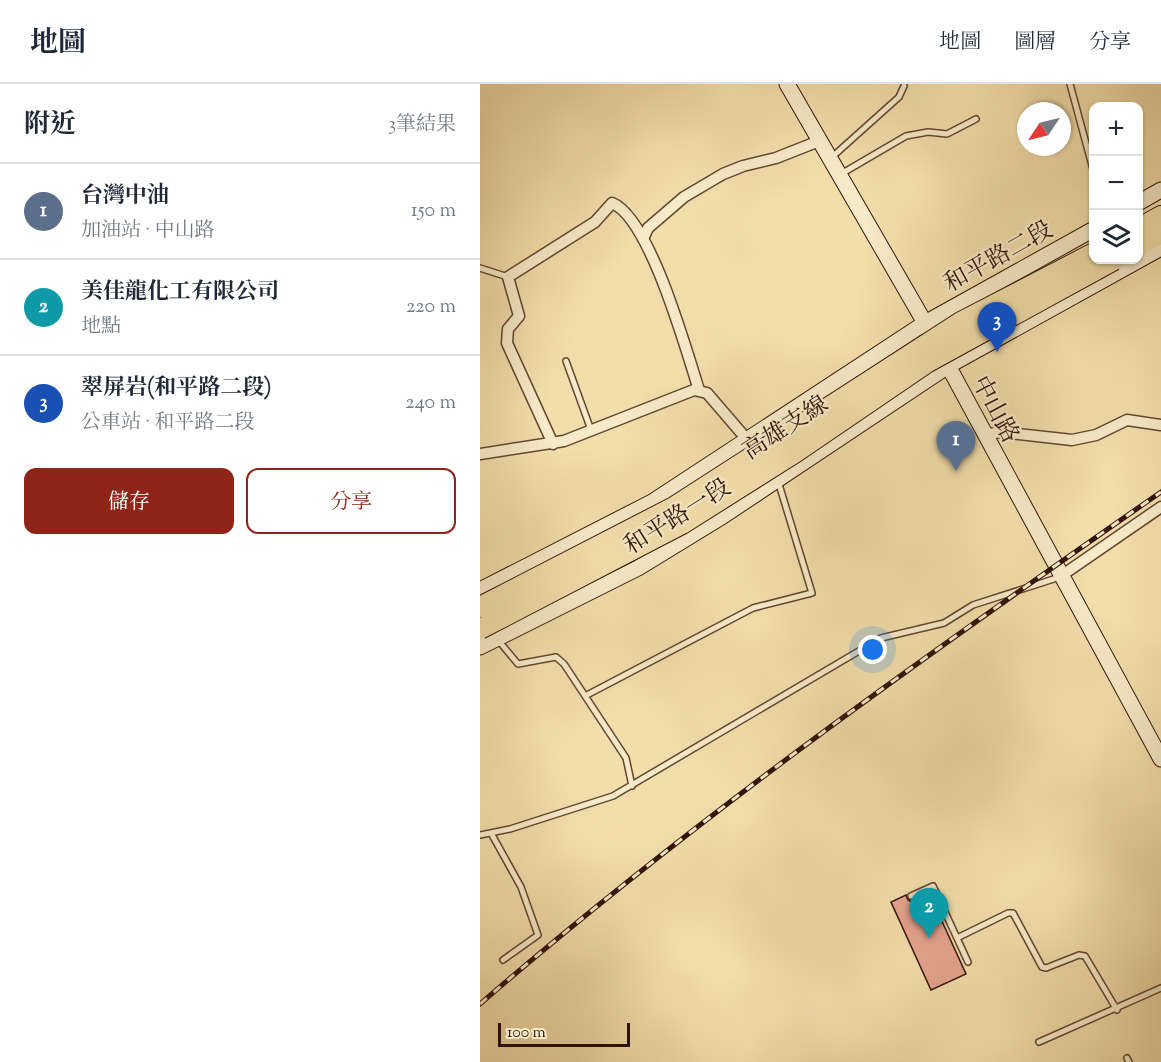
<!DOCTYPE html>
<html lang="zh-TW">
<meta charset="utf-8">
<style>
body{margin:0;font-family:"Sorts Mill Goudy","Noto Serif TC",serif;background:#f6f6f7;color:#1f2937}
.controls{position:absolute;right:18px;top:18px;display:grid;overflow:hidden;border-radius:12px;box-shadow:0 2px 4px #0004}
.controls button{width:54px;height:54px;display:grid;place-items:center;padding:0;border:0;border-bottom:2px solid #e0e1e3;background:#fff;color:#1f2937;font:30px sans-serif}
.compass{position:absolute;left:537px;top:18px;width:54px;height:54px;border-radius:50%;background:#fff;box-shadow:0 2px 4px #0004;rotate:235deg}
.scale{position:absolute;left:18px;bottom:15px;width:132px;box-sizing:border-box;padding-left:6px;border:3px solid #321308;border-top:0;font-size:16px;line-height:21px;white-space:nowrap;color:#321308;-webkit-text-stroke:4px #f7eac8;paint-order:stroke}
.you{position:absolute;left:393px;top:566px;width:21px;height:21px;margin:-15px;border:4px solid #fff;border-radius:50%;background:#1a73e8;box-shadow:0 0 0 9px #1a73e833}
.badge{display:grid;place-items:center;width:39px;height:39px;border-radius:50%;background:#8f2418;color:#fff;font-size:20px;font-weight:700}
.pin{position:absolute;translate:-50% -50px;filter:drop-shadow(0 2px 3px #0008)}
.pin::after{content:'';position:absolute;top:32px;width:21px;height:18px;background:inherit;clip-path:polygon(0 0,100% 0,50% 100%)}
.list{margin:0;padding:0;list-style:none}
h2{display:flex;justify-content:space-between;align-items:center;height:78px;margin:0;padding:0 24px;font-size:26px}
h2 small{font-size:20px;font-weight:400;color:#747a83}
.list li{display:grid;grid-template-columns:39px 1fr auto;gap:18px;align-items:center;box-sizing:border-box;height:96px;padding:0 24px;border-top:2px solid #e0e1e3}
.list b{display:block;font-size:22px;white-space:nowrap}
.list p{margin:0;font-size:20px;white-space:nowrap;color:#747a83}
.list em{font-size:20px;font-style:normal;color:#747a83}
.actions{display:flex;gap:12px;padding:18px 24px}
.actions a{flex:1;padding:14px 0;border:2px solid #8f2418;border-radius:12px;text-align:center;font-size:21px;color:#8f2418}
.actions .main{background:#8f2418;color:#fff}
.icon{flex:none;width:33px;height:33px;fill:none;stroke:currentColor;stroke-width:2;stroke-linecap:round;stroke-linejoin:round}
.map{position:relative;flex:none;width:681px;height:978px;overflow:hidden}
header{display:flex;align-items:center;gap:36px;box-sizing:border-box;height:84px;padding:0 30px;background:#fff;border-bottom:2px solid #e0e1e3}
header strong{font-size:28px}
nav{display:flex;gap:33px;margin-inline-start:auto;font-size:21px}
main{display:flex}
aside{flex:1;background:#fff}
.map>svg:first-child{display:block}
.building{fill:#e7a490;stroke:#321308;stroke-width:1.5}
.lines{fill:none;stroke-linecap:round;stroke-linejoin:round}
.lane-casing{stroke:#624631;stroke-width:8}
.street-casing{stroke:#624631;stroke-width:13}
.secondary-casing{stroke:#321308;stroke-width:17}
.highway-casing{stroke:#321308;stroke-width:22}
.lane{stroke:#f7eac8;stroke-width:5}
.street{stroke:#f7eac8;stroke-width:10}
.secondary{stroke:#f7eac8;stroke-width:15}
.highway{stroke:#f2deab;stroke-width:20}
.rail-casing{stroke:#321308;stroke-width:5}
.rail{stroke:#f7eac8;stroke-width:3;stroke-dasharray:9;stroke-linecap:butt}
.highway-bridge-casing{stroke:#321308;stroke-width:22;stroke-linecap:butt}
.highway-bridge{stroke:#f2deab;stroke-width:20}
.labels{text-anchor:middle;stroke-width:4.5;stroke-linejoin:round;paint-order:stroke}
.street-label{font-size:24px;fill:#321308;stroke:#f7eac8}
</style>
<header>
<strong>地圖</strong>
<nav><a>地圖</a><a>圖層</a><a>分享</a></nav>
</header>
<main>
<aside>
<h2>附近<small>3筆結果</small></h2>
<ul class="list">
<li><span class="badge" style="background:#5c6f8a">1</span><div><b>台灣中油</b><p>加油站 · 中山路</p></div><em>150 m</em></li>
<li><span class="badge" style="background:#0f9aa8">2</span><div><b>美佳龍化工有限公司</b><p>地點</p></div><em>220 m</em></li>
<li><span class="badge" style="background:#1a4fb4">3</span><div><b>翠屏岩(和平路二段)</b><p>公車站 · 和平路二段</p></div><em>240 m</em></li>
</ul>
<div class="actions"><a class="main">儲存</a><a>分享</a></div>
</aside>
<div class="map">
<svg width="681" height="978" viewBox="0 0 681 978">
<rect width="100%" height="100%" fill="#f2deab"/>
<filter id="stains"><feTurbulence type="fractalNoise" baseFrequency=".00333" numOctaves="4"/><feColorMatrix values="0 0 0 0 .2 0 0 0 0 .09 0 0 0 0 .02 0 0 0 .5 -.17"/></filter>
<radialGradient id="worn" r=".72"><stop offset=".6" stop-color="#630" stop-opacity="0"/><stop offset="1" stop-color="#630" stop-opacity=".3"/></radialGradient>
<!-- building -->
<path class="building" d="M426 811 428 816 434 819 450 811 486 890 451 906 411 818Z"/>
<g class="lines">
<defs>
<path id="lane" d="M590 0 614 89
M351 74 419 13 424 2
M361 90 426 52 448 48 467 50 496 35
M0 184 28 193
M86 277 111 346
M18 556 38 580 76 573 84 580 146 674 152 702
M105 612 273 524 332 509 298 397
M11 749 41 803 58 851 23 876
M0 751 30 745 133 712 401 554 464 539 493 521 580 493
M431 812 453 802 488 878
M477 854 528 829H533L562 883 566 884 599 871 605 872 637 926
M559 958 681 904
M647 974 649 978"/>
<path id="street" d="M163 155 168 144 204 113 243 90 263 82 296 74 339 57
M505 351 520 348 592 356 616 351 647 336 681 341
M73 360 27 259 28 245 39 232 28 193 115 138 132 119C170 134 206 266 219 306
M0 370 84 357 214 306 227 309 270 359
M581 492 681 423"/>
<path id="secondary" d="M307 0 445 239 681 675
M658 119 681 106
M0 506 172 418 445 239 614 145
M0 563 158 484 243 432 468 282 681 164"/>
<path id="highway" d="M658 145 681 132
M658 162 681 149"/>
</defs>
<!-- lane casing -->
<use href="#lane" class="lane-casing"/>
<!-- street casing -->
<use href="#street" class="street-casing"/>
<!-- secondary casing -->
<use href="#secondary" class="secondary-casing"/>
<!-- highway casing -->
<use href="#highway" class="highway-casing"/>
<!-- lane -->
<use href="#lane" class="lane"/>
<!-- street -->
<use href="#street" class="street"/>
<!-- secondary -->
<use href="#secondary" class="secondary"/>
<!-- highway -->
<use href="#highway" class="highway"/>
<defs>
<path id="rail" d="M0 920C215 734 448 570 681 408"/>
</defs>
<!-- rail casing -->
<use href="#rail" class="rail-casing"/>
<!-- rail -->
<use href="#rail" class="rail"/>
<defs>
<path id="highway-bridge" d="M0 523 194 423 481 238 614 169
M0 545 202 440 316 368 448 278 634 176"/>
</defs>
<!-- highway-bridge casing -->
<use href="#highway-bridge" class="highway-bridge-casing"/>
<!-- highway-bridge -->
<use href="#highway-bridge" class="highway-bridge"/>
</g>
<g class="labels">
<!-- street labels -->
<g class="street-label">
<text transform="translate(518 172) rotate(-29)" y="8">和平路二段</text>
<text transform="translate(516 325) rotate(62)" y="8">中山路</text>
<text transform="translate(305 343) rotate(-33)" y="8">高雄支線</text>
<text transform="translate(197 432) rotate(-32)" y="8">和平路一段</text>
</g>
</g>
<rect width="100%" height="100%" filter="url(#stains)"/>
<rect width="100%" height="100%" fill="url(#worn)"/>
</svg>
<div class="controls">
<button>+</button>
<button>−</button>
<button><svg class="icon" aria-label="layers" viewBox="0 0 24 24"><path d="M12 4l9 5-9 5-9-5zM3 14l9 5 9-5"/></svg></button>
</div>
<svg class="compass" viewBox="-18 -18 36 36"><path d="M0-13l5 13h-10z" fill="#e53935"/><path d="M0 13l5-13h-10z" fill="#747a83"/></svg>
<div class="scale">100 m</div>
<div class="you"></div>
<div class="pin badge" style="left:476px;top:387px;background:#5c6f8a">1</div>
<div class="pin badge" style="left:449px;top:854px;background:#0f9aa8">2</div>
<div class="pin badge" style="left:517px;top:268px;background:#1a4fb4">3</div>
</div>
</main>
